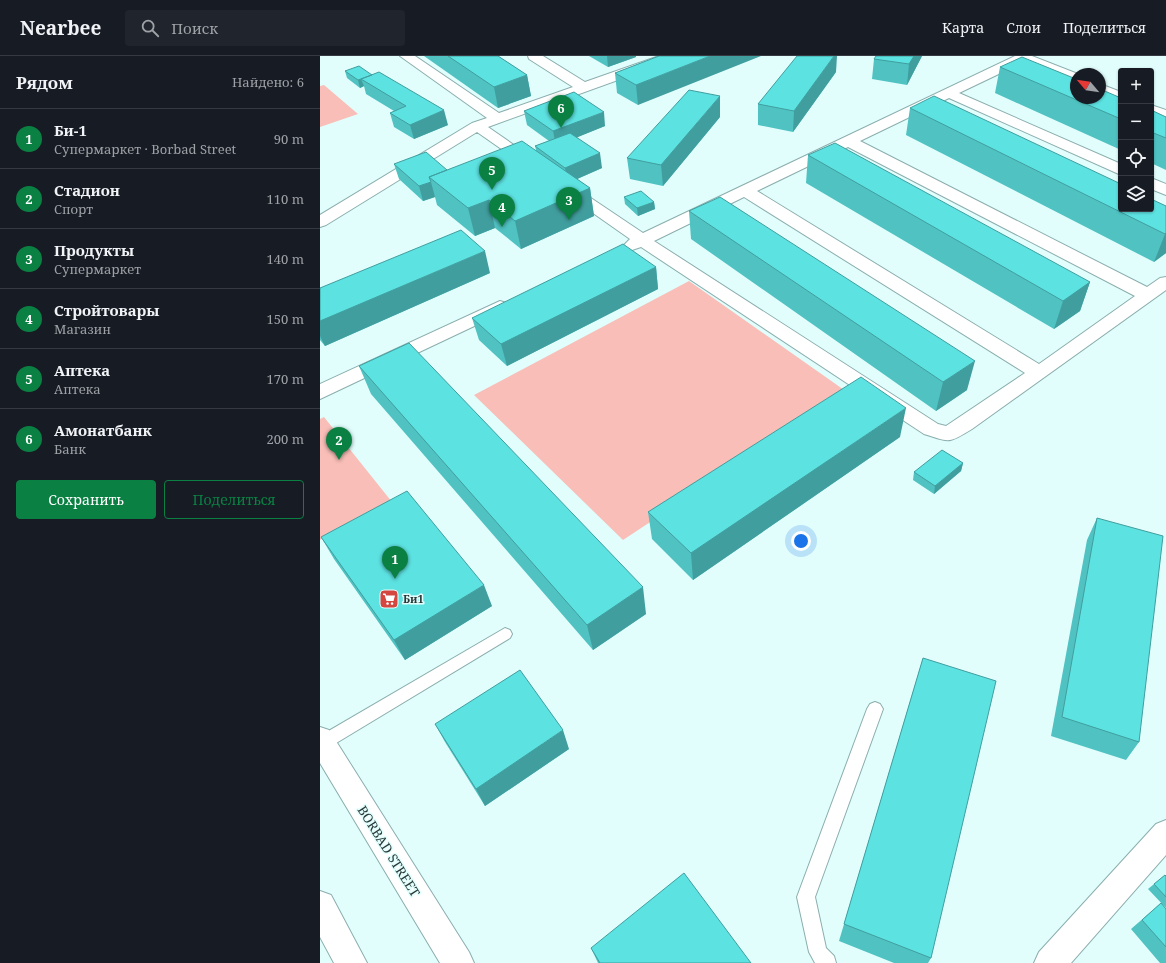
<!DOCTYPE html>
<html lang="ru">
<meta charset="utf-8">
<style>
body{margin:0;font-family:"Noto Serif",serif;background:#20242c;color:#f1f3f6}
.controls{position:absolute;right:12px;top:12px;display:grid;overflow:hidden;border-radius:4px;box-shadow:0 1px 3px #0004}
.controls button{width:36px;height:36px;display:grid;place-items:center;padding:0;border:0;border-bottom:1px solid #363941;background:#171b24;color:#f1f3f6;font:20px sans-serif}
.compass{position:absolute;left:750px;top:12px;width:36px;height:36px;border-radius:50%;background:#171b24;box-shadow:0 1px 3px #0004;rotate:299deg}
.you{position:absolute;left:481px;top:485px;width:14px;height:14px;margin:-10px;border:3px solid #fff;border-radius:50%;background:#1a73e8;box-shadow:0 0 0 6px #1a73e833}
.badge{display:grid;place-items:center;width:26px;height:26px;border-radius:50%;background:#0b8043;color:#fff;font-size:13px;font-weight:700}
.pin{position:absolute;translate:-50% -33px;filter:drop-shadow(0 1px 2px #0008)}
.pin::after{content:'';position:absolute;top:21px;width:14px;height:12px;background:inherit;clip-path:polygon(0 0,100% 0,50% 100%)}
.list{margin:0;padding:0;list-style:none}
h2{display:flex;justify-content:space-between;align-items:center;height:52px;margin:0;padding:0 16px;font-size:17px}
h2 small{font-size:13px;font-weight:400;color:#9ea1a6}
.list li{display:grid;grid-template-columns:26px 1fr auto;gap:12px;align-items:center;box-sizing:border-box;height:60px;padding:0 16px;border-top:1px solid #363941}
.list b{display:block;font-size:15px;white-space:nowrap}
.list p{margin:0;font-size:13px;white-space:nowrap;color:#9ea1a6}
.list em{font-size:13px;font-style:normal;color:#9ea1a6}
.actions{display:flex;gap:8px;padding:12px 16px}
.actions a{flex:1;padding:9px 0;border:1px solid #0b8043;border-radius:4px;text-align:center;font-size:14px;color:#0b8043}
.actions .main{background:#0b8043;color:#fff}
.icon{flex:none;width:22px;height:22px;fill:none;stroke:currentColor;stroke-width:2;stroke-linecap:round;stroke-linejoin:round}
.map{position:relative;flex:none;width:846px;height:907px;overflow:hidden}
header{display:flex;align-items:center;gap:24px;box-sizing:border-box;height:56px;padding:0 20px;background:#171b24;border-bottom:1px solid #363941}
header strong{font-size:19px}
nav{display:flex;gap:22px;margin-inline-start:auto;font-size:14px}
.search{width:280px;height:36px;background:#20242c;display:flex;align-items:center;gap:10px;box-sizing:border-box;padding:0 14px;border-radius:4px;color:#9ea1a6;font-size:15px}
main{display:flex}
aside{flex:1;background:#171b24}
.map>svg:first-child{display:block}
.green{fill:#f8beb7}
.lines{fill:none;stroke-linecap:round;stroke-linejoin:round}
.service-casing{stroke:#8caeae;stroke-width:2}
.minor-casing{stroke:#8caeae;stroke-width:2}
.secondary-casing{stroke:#8caeae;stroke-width:2}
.service{fill:#fff;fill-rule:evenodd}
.minor{fill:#fff;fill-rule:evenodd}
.secondary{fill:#fff;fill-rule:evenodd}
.wall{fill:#50c2c2}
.shaded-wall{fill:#419e9e}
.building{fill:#5de2e2;stroke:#419e9e}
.labels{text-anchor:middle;stroke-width:3;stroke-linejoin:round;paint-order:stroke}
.poi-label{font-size:11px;font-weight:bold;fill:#293737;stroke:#e1fefd;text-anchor:start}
.near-street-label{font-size:13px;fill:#293737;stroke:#e1fefd}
</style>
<header>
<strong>Nearbee</strong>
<div class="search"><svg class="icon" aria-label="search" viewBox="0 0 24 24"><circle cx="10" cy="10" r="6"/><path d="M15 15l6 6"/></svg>Поиск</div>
<nav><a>Карта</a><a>Слои</a><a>Поделиться</a></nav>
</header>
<main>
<aside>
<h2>Рядом<small>Найдено: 6</small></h2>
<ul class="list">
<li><span class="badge">1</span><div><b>Би-1</b><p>Супермаркет · Borbad Street</p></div><em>90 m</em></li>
<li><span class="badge">2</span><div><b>Стадион</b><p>Спорт</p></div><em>110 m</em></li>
<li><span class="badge">3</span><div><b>Продукты</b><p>Супермаркет</p></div><em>140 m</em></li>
<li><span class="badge">4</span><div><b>Стройтовары</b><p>Магазин</p></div><em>150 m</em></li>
<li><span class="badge">5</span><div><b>Аптека</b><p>Аптека</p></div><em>170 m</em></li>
<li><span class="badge">6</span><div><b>Амонатбанк</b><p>Банк</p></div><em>200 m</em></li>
</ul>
<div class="actions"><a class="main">Сохранить</a><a>Поделиться</a></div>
</aside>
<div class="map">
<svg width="846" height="907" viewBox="0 0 846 907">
<rect width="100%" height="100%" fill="#e1fefd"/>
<!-- green -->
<path class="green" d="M4 29 38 58 0 71V30Z
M369 225 527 336 303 484 154 339Z
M4 361 72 446 0 484V363Z"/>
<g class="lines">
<defs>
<path id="service" d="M185 572 190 574 192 578 190 582 8 692 0 694V680Z
M555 646 560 648 563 653 495 841 506 892 514 900 516 907H495L489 896 477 841 547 653 550 648Z"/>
<path id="minor" d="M80 0H95L179 57 253 31 209 3 208 0H223L265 26 339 0H357L356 3 168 71 217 105 219 108 217 111 212 112 207 111 157 76 6 169 0 171V159L152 67 167 62Z
M695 0H712L758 18H756V26L704 6 639 37 801 108V119L629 42 540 85 827 231 840 222 846 221V234L652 373C628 388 630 386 604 378L321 191 312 194 306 193 304 189 310 183 243 136 240 133 243 130 248 128 253 130 323 177ZM528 91 815 240 719 308 437 135ZM424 141 705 317 626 370 618 368 334 185Z
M780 28 801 36V45L780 37Z
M831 49 846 54V63L831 58Z
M831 122 846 128V139L831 133Z
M180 245 186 247 189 251 186 255 0 343V328Z
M846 764V799L751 907H714L719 896 836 768Z"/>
<path id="secondary" d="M0 671 9 674 149 896 154 907H120L0 707Z
M0 835 11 839 47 907H14L0 881Z"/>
</defs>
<!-- service casing -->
<use href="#service" class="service-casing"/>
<!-- minor casing -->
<use href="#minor" class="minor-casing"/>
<!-- secondary casing -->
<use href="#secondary" class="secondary-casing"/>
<!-- service -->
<use href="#service" class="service"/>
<!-- minor -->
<use href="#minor" class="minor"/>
<!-- secondary -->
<use href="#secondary" class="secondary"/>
</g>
<!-- wall -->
<path class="wall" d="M104 0H178L207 19 211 40 178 52Z
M269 0H316V1L288 11Z
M339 0 318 49 297 37 295 17Z
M602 0 587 29 552 23 554 3Z
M680 11 801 42V94L675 37Z
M25 15 52 19 128 69 94 83 74 71 70 57 74 55 46 38 44 30 40 32 27 22Z
M516 16 473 76 438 69V48Z
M590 52 846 150V197L834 206 586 79Z
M831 54 846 61V114L831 107Z
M204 55 285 70 257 81 282 112 257 123 270 132 274 160 201 193 175 172 155 180 117 149 115 141 103 145 79 123 74 108 127 114 216 94 215 90 229 85 207 69Z
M400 61 343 130 310 123 307 102Z
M488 99 770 226 760 255 734 273 486 127Z
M304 141 334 146 335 153 318 160 305 148Z
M369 155 647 334 616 355 371 183Z
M336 211 338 233 187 310 159 284 152 262Z
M170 217 5 290 0 284V232Z
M39 310 326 558 273 594 51 338Z
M580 381 373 524 332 483 328 456Z
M643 407 641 415 614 438 593 424 594 416Z
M777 462 819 686 806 704 731 680 767 484Z
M1 481 172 550 85 604 14 503Z
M603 602 611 902 608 907H574L519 885Z
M115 668 249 693 165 750 125 686Z
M845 819 846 820V852L828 833Z
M841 847 846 853V907H840L811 873Z
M271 892 431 907H278Z"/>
<!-- shaded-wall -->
<path class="shaded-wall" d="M287 0H316V1L288 11Z
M390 0H441L318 49 316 29Z
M514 0H517L516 16 473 76 474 55Z
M594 0H602L587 29 589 8Z
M207 19 211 40 178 52 174 31Z
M41 23 44 30 40 32 38 24Z
M400 40V61L343 130 341 109Z
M124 54 128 69 94 83 90 69Z
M284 56 285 70 236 90 233 75Z
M280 97 282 112 248 127 245 112Z
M111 126 115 141 103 145 99 130Z
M270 132 274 160 201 193 195 165Z
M169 144 175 172 155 180 148 152Z
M334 146 335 153 318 160 317 152Z
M846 177V197L834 206 845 178Z
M165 195 170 217 5 290 0 280V265Z
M336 211 338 233 187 310 181 288Z
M770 226 760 255 734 273 743 245Z
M655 305 647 334 616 355 623 326Z
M586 352 580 381 373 524 371 497Z
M643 407 641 415 614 438 615 430Z
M164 529 172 550 85 604 74 584Z
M323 531 326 558 273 594 267 569Z
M243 674 249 693 165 750 156 733Z"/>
<!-- building -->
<path class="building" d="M128 0H178L207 19 174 31Z
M339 0H390L316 29 295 17Z
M477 0H514L474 55 438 48Z
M556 0H594L589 8 554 3Z
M702 1 756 23V42H780V33L801 42V63L680 11Z
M39 10 52 19 38 24 25 15Z
M59 16 124 54 90 69 70 57 86 50 41 23Z
M369 34 400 40 341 109 307 102Z
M254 36 284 56 233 75 204 55Z
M614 40 801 128V153H831V143L846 150V177L845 178 590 52Z
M831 54 846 61V82L831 76Z
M250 77 280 97 245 112 215 90Z
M202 85 270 132 195 165 169 144 148 152 109 121Z
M515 87 770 226 743 245 488 99Z
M106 96 127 114 109 121 111 126 99 130 74 108Z
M321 135 334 146 317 152 304 141Z
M400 141 655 305 623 326 369 155Z
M141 174 165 195 0 265V232Z
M303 188 336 211 181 288 152 262Z
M89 287 323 531 267 569 39 310Z
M541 321 586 352 371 497 328 456Z
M622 394 643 407 615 430 594 416Z
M87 435 164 529 74 584 1 481Z
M777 462 843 480 819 686 742 661Z
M603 602 676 625 611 902 524 868Z
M200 614 243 674 156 733 115 668Z
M364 817 431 907H280L271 892Z
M845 819 846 820V841L834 828Z
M841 847 846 853V891L822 864Z"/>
<!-- icons -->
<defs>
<symbol id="supermarket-square" viewBox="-11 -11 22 22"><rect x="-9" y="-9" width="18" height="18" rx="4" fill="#d54641" stroke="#e1fefd"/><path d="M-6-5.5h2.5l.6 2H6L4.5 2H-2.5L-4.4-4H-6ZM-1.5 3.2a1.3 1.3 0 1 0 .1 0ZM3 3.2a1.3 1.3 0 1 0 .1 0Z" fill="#fff"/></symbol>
</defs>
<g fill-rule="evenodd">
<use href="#supermarket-square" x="58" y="532" width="22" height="22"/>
</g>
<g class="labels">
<!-- poi labels -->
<g class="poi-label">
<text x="83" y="547">Би1</text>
</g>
<!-- near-street labels -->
<g class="near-street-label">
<text transform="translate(69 795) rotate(58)" y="5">BORBAD STREET</text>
</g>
</g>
</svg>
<div class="controls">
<button>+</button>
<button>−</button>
<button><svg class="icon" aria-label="locate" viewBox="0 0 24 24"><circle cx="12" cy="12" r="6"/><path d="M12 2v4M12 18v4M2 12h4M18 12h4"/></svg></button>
<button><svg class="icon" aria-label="layers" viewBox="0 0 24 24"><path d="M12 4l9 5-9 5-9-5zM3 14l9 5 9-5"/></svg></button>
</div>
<svg class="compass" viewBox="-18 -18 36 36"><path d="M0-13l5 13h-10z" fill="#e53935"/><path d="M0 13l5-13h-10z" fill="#9ea1a6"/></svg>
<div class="you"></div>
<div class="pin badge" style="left:75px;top:523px">1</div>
<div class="pin badge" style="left:19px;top:404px">2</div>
<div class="pin badge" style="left:249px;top:164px">3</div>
<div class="pin badge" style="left:182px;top:171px">4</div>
<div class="pin badge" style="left:172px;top:134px">5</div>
<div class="pin badge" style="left:241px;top:72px">6</div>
</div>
</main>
